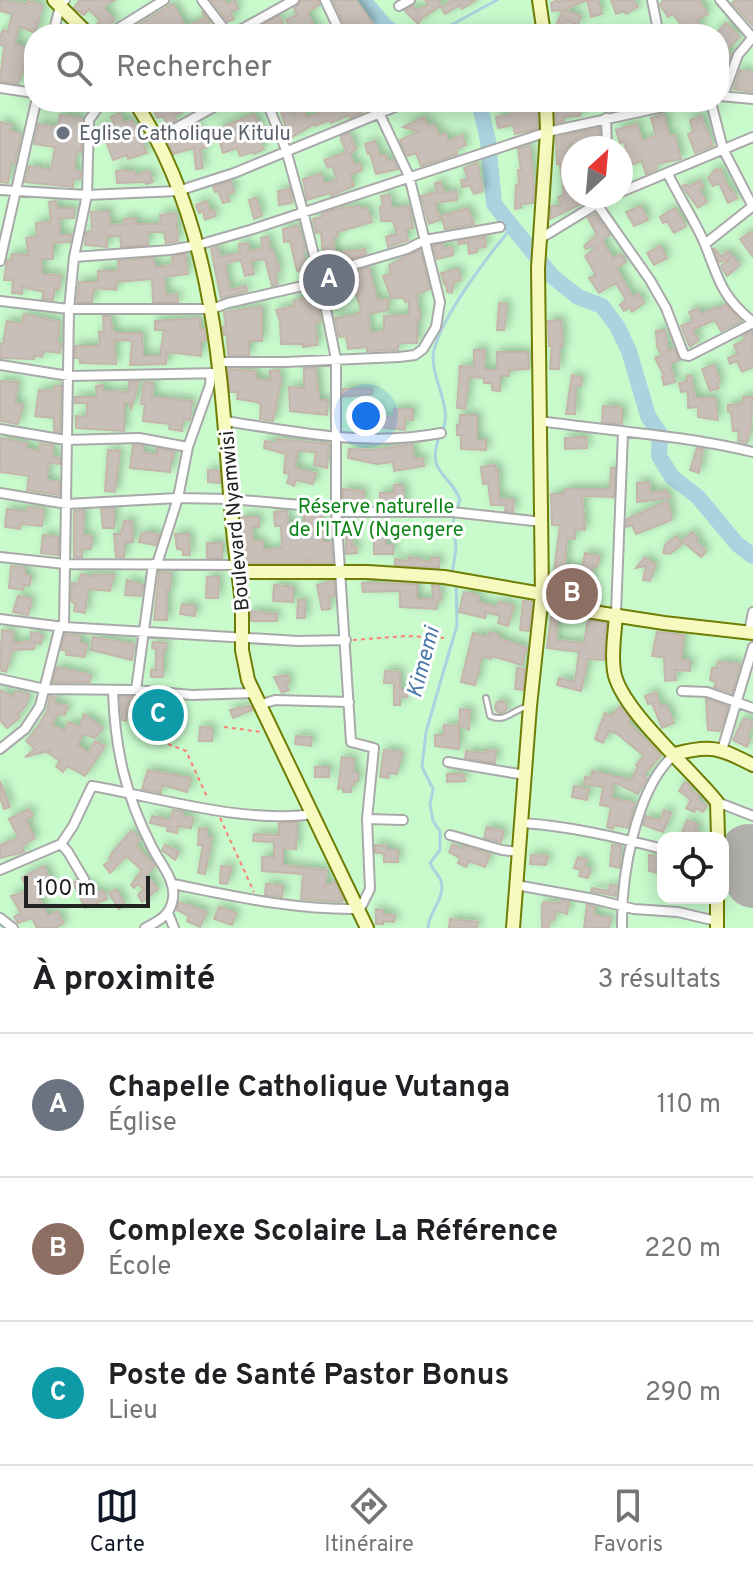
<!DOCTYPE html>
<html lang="fr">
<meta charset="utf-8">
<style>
body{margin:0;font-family:Overpass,sans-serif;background:#f2f2f2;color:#202124}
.controls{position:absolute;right:24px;bottom:24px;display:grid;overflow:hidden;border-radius:16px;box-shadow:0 4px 20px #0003}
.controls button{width:72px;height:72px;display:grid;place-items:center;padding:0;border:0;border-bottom:2px solid #e0e0e0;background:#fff;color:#202124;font:40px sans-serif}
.compass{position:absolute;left:561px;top:136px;width:72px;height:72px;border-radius:50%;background:#fff;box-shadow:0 4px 20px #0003;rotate:26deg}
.scale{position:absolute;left:24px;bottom:20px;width:126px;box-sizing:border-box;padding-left:8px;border:4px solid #222;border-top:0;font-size:22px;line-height:28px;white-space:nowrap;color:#222;-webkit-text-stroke:6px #fff;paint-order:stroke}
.you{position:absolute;left:366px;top:416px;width:28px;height:28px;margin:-20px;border:6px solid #fff;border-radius:50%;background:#1a73e8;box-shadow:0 0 0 12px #1a73e833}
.badge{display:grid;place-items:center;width:52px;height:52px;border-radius:50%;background:#111827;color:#fff;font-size:26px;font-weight:700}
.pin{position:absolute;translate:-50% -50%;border:4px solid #fff;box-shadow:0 2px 8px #0006}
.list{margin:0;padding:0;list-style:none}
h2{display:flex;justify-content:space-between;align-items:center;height:104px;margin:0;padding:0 32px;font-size:34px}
h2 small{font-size:26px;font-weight:400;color:#757577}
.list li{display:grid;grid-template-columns:52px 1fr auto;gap:24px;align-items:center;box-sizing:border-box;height:144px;padding:0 32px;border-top:2px solid #e0e0e0}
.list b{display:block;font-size:30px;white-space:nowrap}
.list p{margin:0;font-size:26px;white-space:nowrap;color:#757577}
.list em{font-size:26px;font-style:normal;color:#757577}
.icon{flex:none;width:44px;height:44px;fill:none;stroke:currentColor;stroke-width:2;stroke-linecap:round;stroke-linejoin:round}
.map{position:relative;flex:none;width:753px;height:928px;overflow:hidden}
.search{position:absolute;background:#fff;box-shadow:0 4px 20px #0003;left:24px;right:24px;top:24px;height:88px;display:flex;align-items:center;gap:20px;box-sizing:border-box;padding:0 28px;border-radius:32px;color:#757577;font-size:30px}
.sheet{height:536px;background:#fff}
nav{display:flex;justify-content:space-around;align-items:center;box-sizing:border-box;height:112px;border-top:2px solid #e0e0e0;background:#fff;font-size:22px;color:#757577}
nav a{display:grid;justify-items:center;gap:4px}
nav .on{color:#111827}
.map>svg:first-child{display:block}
.park{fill:#c8facc;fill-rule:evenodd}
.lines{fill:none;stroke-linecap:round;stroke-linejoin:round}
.stream{stroke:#aad3df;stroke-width:3}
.river{stroke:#aad3df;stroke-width:16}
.runway{stroke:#b1b0ac;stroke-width:56}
.building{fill:#c7bfb8;stroke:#c4b6ab;stroke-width:2;filter:url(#shadow)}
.lane-casing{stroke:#a9a9a9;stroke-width:8}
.street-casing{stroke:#a9a9a9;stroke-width:12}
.secondary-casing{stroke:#707d05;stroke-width:16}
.path{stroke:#fa8072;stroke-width:2;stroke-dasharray:4 4;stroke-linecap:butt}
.lane{stroke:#fff;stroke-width:4}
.street{stroke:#fff;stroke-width:8}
.secondary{stroke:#f7fabf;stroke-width:12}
.worship-dot{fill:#6b7280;stroke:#fff;stroke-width:3}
.labels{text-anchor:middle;stroke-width:6;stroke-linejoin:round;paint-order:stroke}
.worship-label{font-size:20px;fill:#5b616d;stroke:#fff;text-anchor:start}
.park-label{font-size:20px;fill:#0c8416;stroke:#fff}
.street-label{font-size:20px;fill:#222;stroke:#fff}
.water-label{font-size:22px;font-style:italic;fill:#4a7aab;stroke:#fff}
</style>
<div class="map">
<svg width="753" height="928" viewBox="0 0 753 928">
<defs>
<filter id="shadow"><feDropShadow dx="3.5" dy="-3.5" stdDeviation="4" flood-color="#0004"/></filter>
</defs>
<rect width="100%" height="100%" fill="#f2efe9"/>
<!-- park -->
<path class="park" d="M0 0H753V928H0ZM34 34H719V102H34ZM573 148H621V196H573ZM663 838H723V898H663Z"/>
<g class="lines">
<!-- stream -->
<path class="stream" d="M428 34 442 30 497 0
M443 430C452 407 433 382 433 358 434 325 491 252 513 226
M439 437C426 475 450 472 460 500L453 521 456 548 452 575
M428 928C428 912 446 899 441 881 439 875 433 870 430 863L440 850V831L433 821 430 805 433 789 422 767 426 732 457 625 456 585"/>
<!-- river -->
<path class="river" d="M363 0 385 26 396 34
M479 102 488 141 494 204 552 276 578 297 602 306 617 326 629 351 648 416 660 434 659 456 672 477 698 497 737 544 753 556"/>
<!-- runway -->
<path class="runway" d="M748 852 753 880"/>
</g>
<!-- building -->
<path class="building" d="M0 0 27 4 28 1 43 5 35 33 19 26 15 44 31 49 18 84 0 81 4 46 0 45V37L3 30 8 32 12 14 0 11Z
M80 0H115L103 7 115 20 101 33 95 26 100 21 89 9 84 15 74 8Z
M211 0H224L227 4 235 1 238 9 230 12 234 19 228 22Z
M318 0 319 5 307 13 319 34H293L286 20 297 15 294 8 302 0Z
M333 0H356L373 24 359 31 355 22 345 26Z
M425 0H438L441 6 422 18 418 24 405 11 413 6 416 11 428 4Z
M453 0H476L462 9 460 5 445 14 441 7Z
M558 0 559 3 566 0H598L602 14 591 17 587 0 564 10 581 16 578 25 567 21 564 28 556 25 563 10 552 11 551 3Z
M611 0H633L638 7 626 14 624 11 616 14Z
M663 0H699L708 14 696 20 702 27 688 34 673 14 668 17 660 5Z
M736 0H753V26L732 3Z
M173 4 186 27 205 18 202 11 210 22 202 28 205 34H130L128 31Z
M279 16 283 23 268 31 270 34H253L252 32Z
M726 23 740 37 726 50 731 53 728 63 719 60V48L723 41 716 33Z
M740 70 753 72V92L734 89Z
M151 102H202L203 105 194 110 192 107 174 116 176 120 168 125 163 116 157 118Z
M278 102H284L287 112 291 110 293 115 303 110 307 118 323 111 321 107 333 102H354L356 106 359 105 362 113 350 118 349 115 331 123 329 120 315 126 314 124 289 139Z
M510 102H528L529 109 537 108 538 128 515 134 513 125 498 128 496 117 512 114Z
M555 102H579L580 116 564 117V121L556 123Z
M611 102H643V104L613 111Z
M120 113 124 123 132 120 147 153 128 159 127 155 113 160 104 135 96 137V128L114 124 111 117Z
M254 114 264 138 259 140 264 149 254 154 252 152 240 156 237 148 223 153 220 143 223 142 218 129Z
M664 114 669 136 675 135 681 159 656 164 657 169 646 174 642 161 624 167 622 160 629 158 624 142 620 143 616 130 637 124 642 141 656 136 651 118Z
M60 115 82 118 81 152 77 151 74 169 81 172 80 179 74 178 73 187 25 182 29 166 51 170 55 147 34 144 38 124 58 127Z
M701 116 713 146 695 153 688 134 693 132 690 120Z
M424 117 428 126 434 124 439 136 445 133 448 141 462 135 466 145 456 149 457 154 421 166 416 153 407 156 400 140 419 132 403 127Z
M0 122 12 125 10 131 21 134 15 163 11 162 8 183 0 182Z
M196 126 209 145 200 150 203 168 196 169 194 148 173 154 167 141Z
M599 128 600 148H594L593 138 568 146 569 173 573 172V196H597L550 219 551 206H561L558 197 564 195 560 164H557L556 137Z
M349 133 356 149 350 154 355 165 360 163 362 170 350 175 354 186 331 196 330 193 307 200 303 179 321 174 324 184 337 179 332 166 328 168 324 160 347 152 341 140V136Z
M375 141 380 156 386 155 388 162 394 160 398 169 376 174 370 153 368 154 365 144Z
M530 146 534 186 533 203 521 204V208L515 209 516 185H519L518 170H521L518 149Z
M477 163 483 191 474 194 470 186 462 187 461 180 468 179 464 168Z
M716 169 718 171 721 169 726 183 737 198 728 203 719 183 713 186 708 178Z
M124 170 135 172 136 175 149 171 153 182 146 184 145 182 117 183 116 171Z
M700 180 704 187 699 190 707 202 698 208 682 186 686 184 689 187Z
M231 181 234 192 227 195 230 201 223 203 218 191 215 192 213 187Z
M441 182 444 193 456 191 457 200 435 203 440 220 429 224 421 196 437 192 435 183Z
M290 189 292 203 279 205 278 191Z
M390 195 391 208 409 206 413 228 405 229 408 240 388 247 386 237 397 234 393 221H381L380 207 383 206 381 196Z
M256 198 262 216 254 219 249 200Z
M56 201 57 208H74V218H59L60 235H71L70 242 53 243V259H41L42 274 61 275 59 289 55 288 53 300 42 299 44 292 22 287V294L12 293 13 280H4L7 260 12 261V254L29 255 26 238 37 236 36 223 51 222 49 202Z
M206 201 210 211 214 210 216 216 205 220 203 211 199 213 196 205Z
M360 206 361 209 367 208 372 222 337 232 338 236 333 237 335 253 365 249 366 254 328 265 326 255 323 256 321 232 316 233 313 219 322 217V214L335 209Z
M641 206 648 220 634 226 626 212Z
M468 208 474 224 445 229 441 216Z
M675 208 686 226 674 233 667 221 663 223 660 217Z
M109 211 110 225 125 224 124 219 136 218V224H161L160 215 176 213 178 241 166 243 164 232H147L148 245 121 247 120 236H107V247L85 245 86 232H92L91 212Z
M595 214 610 235 602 240 613 259 621 254 626 262 616 268 632 295 633 297 639 294 644 303 632 312 630 307 624 311 620 305 626 300 616 283 599 293 589 278 596 275 585 256 597 248 594 245 586 249 584 246 597 235 588 218Z
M298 226 306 250 303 251 307 269 297 271 290 241 284 242 283 229Z
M753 231V257L740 239Z
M268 237 270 252 273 251 280 271 275 272 278 284 272 286 265 259 251 261 254 274 245 276 241 260 225 263 230 290 246 286 247 291 221 298 211 249 218 247 220 257 240 253 239 244 248 243 249 251 263 249 261 238Z
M485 237 486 247 477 248V252L469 254 468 243 458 244V241Z
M442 244 443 249 452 247 453 255 437 259 433 246Z
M660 246 667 258 654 265 647 253Z
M714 248 722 257 728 251 740 265 727 276 721 266 731 258 719 262Z
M420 250 430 289 417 294 418 311H420V320H417V343H399L398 350 367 351V347L348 349 346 336 339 337 335 318 357 315 356 313 362 312 349 273 369 267 377 300 388 299V310L368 314 371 333 384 331V316L409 315V301L405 302 404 298H391L383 276 391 274 389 265Z
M185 254 188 274 164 277 166 295 177 294 178 302H153L152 279 116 282V290L94 288 92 302H77L79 282H98V271H119L118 261 153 258 155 267 173 265 172 257Z
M458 269 461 280 454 282 452 293 447 292 446 283 444 284 441 273Z
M316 295 321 322 315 323 318 345 303 347V344H281L280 321 276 310 295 306 293 301Z
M499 303 507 304 504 330H497Z
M725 304 741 321 721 331 715 320 692 330 699 340 690 347 681 326 693 321 689 312 698 308 701 314 716 307 718 310Z
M262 307V341H249V355H228L227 334 224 335 222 327 226 326 224 312Z
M24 314 60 322 57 343 61 344 60 353 44 351 42 357 35 355 34 359 0 358V344H3L7 321 22 324Z
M103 316H110L113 331 117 333H142L143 356H160L164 330H155V321L200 318V329L204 328 206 340 201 341V356L167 352 166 364 130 365 132 342 128 340 114 341 116 364 80 363V358H75V346H100L99 332H104Z
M561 320 563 346H560L559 369H550L552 346H549L548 321Z
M665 330 668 351 674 349 679 360 670 364 675 382 664 385 662 377 664 376 655 358 662 355 657 347 656 331Z
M752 331 753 367 742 372 737 361 730 364 728 358 738 354 734 345 746 340 743 336Z
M474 350H485L484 370H497V352H528L529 369 509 370V376H500V391L492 390V383H484V378L469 377 465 409 457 408 460 366 474 367Z
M714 365 720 381 717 383 719 388 710 391 702 369Z
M304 368H316L319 400H328L327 415 290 411 289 387 304 388Z
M228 369 256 371V379L270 381V371L279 370 281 382 273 421 260 419 261 405 257 402 237 399 238 392H230Z
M572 375 582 378 581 386H576L575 414H566Z
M687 376H691L695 398H715L718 420 698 417V407L688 408V391L681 392 679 383 687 382Z
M0 381 18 382 15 403 23 405 18 424 0 421Z
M129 382H139L131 409 129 403H124V431L76 428V416L87 417V403H75V397H97L96 386 103 385V391L129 392Z
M144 382 153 383 152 397 192 401 190 420 183 419 182 431 169 429 170 424 143 421 145 404H141Z
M54 386H61L60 432 54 431V418L35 416 39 390 54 391Z
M343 389H372V394L343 397Z
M743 397H752L751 425 747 443 738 441 739 431H733L731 412H728V405L742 404Z
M379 406V416L394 417V409H413V420L405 419V430L367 426 366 431H355L356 424H358L357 407Z
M603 406 622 408V424L602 422Z
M460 415H477V440H486V450L461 449V435H457V425H460Z
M586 437 587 448 565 449V438Z
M0 438 27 443 26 449 39 451 40 444 53 445 52 457 60 458V464L49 463 46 480 59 482V495L27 490 29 476 0 472Z
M277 439 329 444 327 468 314 465 316 452 298 451 295 466 297 469 316 473 313 484 296 480 294 486 287 483 290 474 284 473 286 454 264 448 265 441 276 443Z
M412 444 414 459 423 458 424 466 394 471 393 462 377 464 348 458 349 449 375 450Z
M133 445 143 446 142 452 157 455V448L174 452 173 459 171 458 170 472 130 468Z
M697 448 703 449 699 473 690 470Z
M108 450 120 451 115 492 105 491Z
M495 465 496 471 498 470 499 498 514 500 513 511 515 512 505 511 506 505H491L488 483 483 484 481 467Z
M611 468H615L614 497 582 496 585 530 575 529V539L567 538 565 567 582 569 585 553 600 556 597 567 593 566 589 591 581 590 580 601 551 596 560 525H552L551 494H565V489H610Z
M208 470 219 471 220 483 208 482Z
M649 482 650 493 666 490 670 498 637 502V483Z
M402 484 405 505H380V493H394V485Z
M343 489 364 491 363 505 343 504Z
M668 501 672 520 636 534 632 525 626 527 627 519Z
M28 507 44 509 42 526 21 524 20 529 5 527 7 509 27 512Z
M114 508V528H103L101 509Z
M84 510 83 535 92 536 91 549H82V557H74V511Z
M287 511 288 524H304V514H322L323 542H331L333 563H311L309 557V563H247L241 517H259V527H252L253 542 263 541V550L282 548 281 526H275L274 512Z
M124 521H132L133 542H124V557H116L114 534H121Z
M374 530 385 531V545H393V554H374Z
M148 532 159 535 156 545 139 542 141 534Z
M346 532H353L352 547 356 546 357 553 346 554Z
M692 532 698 538 696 541 706 551 701 557 682 541Z
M175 534H189L190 555H183V550L177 549Z
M43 535 58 537V555L41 553Z
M676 536 682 544 670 554 663 553 665 545Z
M207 543H222V558H207Z
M409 557 431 562V558H439V568L395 565V559L409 561Z
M645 557 656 565 650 581 643 580 646 566 636 568Z
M11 566 25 568V575L31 576 30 585H24L23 590 9 588Z
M159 572 171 573 170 590H167V620H154Z
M81 574 93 577V575L114 574 110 591 88 589 85 613 74 611 75 604 71 600 72 583 78 584Z
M207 577H219L218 598H206Z
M127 580 143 585 141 596 125 595Z
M334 581 335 596 329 597 330 609 322 610 317 585Z
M362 583 417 584V599H433L432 585 439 586 441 600 437 601V609L400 607V591L363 592Z
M274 585 293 587V602L273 601Z
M464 592 479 596 478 602 497 607 499 602 514 606 508 626 498 623 500 616 486 612 485 618 459 612Z
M18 596 32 599 28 615 13 612Z
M298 600H305V618H297Z
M523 601 532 602 529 631 520 630Z
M182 604 196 606 195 616 180 614Z
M251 611 277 614V621H251Z
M551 617 558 618 556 640 584 643 588 620 606 623 604 660 588 659 581 691 557 685 559 678 575 682 579 652 547 648Z
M2 630 14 632 12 643 31 641V632L43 635 41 644 35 642 34 649 12 650 6 672 0 670Z
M489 632 499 635 498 638 527 648 522 665 492 656 491 659 482 656 475 685 461 682 473 633 488 637Z
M657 632 684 635 681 660 690 661V671L675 670 676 680 665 681 664 657 652 656Z
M65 634 80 636V643L87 644 85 657 66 655 67 651 61 650Z
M93 637 134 644 132 660 91 650Z
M153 642 166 643V650H163V677H151V670H156V649L152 648Z
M718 662 740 664 732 693 714 687 716 682 710 680 712 668H717Z
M57 667 91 675 90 682H53Z
M517 668 525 669 523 690 515 689Z
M385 671 400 672V690H407V697H400V705H394V683H384Z
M288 675 289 682H285L289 690 282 693 274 677Z
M0 690 14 697 15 691 29 694 26 706 17 715 20 717 7 728 0 720Z
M656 692 660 707 666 705 674 723 662 728 652 703 648 704 645 696Z
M50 696 56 697 54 703 68 706 65 715 58 714 52 724 64 731 69 722 80 727 84 714 103 728 95 738 83 734 78 745 88 753 95 741 105 746 85 776 67 766 63 772 56 766 60 761 48 753 52 750 25 757 35 749 26 741 38 727 47 711Z
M120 697H137V712H127L126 721 122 720Z
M706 699 728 707 720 731 708 730Z
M495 707a6 6 0 1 1 12 0a6 6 0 1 1-12 0Z
M250 706 252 710 233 718 230 710Z
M620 706 630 719 628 722 661 755 643 776 647 778 638 794 614 782 611 798 635 803 628 828 614 825 613 829 607 827 611 807 600 805 603 787 584 784 585 777 592 778V771L631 780 638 767 636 765 644 756 616 733 609 731 603 743 595 739 605 713 612 716Z
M148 709 169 714 168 721 147 716Z
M460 709 470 710 469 730 459 725Z
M744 718 753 722 747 738 750 740 747 747 733 740Z
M444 725 459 726V749L435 746V735H444Z
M200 727 212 728V741H199Z
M296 736 312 737 311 746 295 744Z
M384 750 402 752 397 774 389 773 388 778 380 777Z
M486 750 496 751 495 763 465 758 466 751 486 753Z
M342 757 354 759 353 773H358V781H354V785H351V792H343V788L338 789Z
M315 767H329V777H315Z
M148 770 191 778 187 792 162 785 161 793 142 789Z
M447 774H464L465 781 447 782Z
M0 781 10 807 4 809 0 797Z
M685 782 691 786 689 789 699 795 697 799 707 806 703 812 696 808 694 812 686 808 691 800 679 791Z
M574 786 589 789 587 800 572 797Z
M29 809 33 816 26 820 35 838 22 846 24 852 0 858V845L19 838 9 819Z
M173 810 183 812 182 816 193 818 191 828 178 826 177 833 167 831 168 827 150 823 152 816 170 820Z
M664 810 671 813 663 832 643 825 646 816 660 821Z
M687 820 698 825 695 830 700 833 697 838H680Z
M297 822 296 849 283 848V865L327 870 325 886 335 882 344 900 340 902 301 899 303 874 262 871V857H274V842L253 841 254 834 279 835V823Z
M487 827 504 831 501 842 484 838Z
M199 828 207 829 206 837H212L205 874 198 873 203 845H198Z
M131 831 140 839 136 846 155 866 146 875 158 889 142 902 138 895 144 889 138 884 134 888 131 885 142 870 126 856 110 873 104 865 111 860 109 858 112 853Z
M453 844 462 849 464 846 490 855 485 867 469 861 466 867 458 863 460 858 449 852Z
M165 845 179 852 175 860 162 850Z
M375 845 387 846V850H398V862H384V853H375Z
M612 845 621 846 620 868 610 866Z
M531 855 548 856 546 865 530 864Z
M649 855 662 858 659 873 649 871Z
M578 857 587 860 584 867 591 869 588 878 579 876 581 870 574 868Z
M44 866 52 883 48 885 50 889 37 895 48 916 57 911 64 923 56 928H37L32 918 18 923 14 917 21 913 11 896 28 891 22 878Z
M221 866 232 867 227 884 220 883Z
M77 880 82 886 90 883 94 893 103 890 107 899 85 908 73 883Z
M266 884 283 886 282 897 265 895Z
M610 885 617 886 616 896 591 891 592 888 609 891Z
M116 889 125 905 119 909 109 893Z
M561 900 569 902 567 914 556 911 554 920H550L549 928H542V905L544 902 560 903Z
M179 902 207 912 200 927 187 921 189 916 177 910Z
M587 905 595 906 594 915 611 918 609 928H584Z
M219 907 236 913 232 925 214 919Z
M376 909 383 910V914L395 915 394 922 383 921V924H376Z
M450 919 478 922 477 928H449Z"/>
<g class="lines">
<defs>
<path id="lane" d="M486 698 490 716C507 723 511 710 527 707"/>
<path id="street" d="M202 0 228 34
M325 0 341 34
M652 0 658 30 667 34
M720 0 753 38
M399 6 410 0
M53 34 60 6 65 0
M109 34 164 0
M233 34 294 0
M642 34 658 30
M0 88 34 93
M720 96 753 99
M723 96 738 55 753 37
M711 102 723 149 753 207
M606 118 607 148
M156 139 223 102
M668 174C679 197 694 219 704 242 719 279 720 295 753 322
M0 190 87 195 178 191 234 173 407 102
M621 192 753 137
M596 203 650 280 666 308 684 355 689 356 753 323
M541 238 610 196
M705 244 753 206
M74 257 170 250 198 245 250 230 547 132 686 102
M0 261 36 102
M319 275 407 249 425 240 500 227
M0 301 69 309H212L228 303 320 282
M219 362H285L399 357 415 355 423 349 436 327 440 302 409 176 374 102
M0 365 69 376 220 373
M225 421C297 432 368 447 441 433
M539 421C611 431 682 435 753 452
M0 429 66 440 139 438 188 447
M0 493 67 504 178 498 230 499 336 508
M337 512H452L543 522
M0 557 65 564 238 565
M157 564 178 498 188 447 210 385 211 373
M616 614 623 432
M0 619 64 627 298 641 346 640
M64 627 69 309 74 257 87 195 89 120 102 102
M749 632 753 612
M0 679 45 689 136 690 192 695 253 693
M136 690 153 564
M113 691C115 749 125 795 152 847 159 862 176 880 173 898 171 915 159 921 145 928
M682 691 707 692 753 708
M259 705 275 700 349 702
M0 749 25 729 40 706 60 626
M722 750 753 647
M448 762 525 775
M717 802 753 816
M367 819 403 820
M522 823C570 826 616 837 663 849
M450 835 502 850 519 852
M61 844 68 852 84 879
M0 870 61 844 73 826 92 786C160 798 245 824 313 814
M173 884C237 897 294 910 360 909L370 889 367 819 374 748 351 742 336 508V359L319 275 303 211 286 150 267 102
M516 885 594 899 634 909 678 912 716 921
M168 913 174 928
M0 918 13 928
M622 928C621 878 635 788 675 754"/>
<path id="secondary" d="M54 0 88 34
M539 0 544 34
M135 102C217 229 220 374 232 519 234 547 239 575 242 604V650L248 680 367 928
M239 572H368L444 577 542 594
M541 604 664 623 753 633
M616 614C615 632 611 653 614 671 619 708 692 770 717 802L718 838
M675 754C712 744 719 748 753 765
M717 898V928
M513 928 530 706 542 594 538 268 547 132 546 102"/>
</defs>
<!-- lane casing -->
<use href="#lane" class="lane-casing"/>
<!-- street casing -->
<use href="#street" class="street-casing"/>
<!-- secondary casing -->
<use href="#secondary" class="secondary-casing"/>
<!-- path -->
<path class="path" d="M353 640 406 636 444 638
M224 727 262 732
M168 744 186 751 208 799
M220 818 254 892"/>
<!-- lane -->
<use href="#lane" class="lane"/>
<!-- street -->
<use href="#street" class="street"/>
<!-- secondary -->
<use href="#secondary" class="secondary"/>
</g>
<!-- markers -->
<circle class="worship-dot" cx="63" cy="133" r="8"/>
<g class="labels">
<!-- worship labels -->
<g class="worship-label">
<text x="79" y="140">Eglise Catholique Kitulu</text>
</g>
<!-- park labels -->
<g class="park-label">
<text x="376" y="513">Réserve naturelle<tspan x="376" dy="23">de l'ITAV (Ngengere</tspan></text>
</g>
<!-- street labels -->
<g class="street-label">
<text transform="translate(234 521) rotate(-95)" y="7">Boulevard Nyamwisi</text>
</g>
<!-- water labels -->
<g class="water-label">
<text transform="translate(422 662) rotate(-75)" y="8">Kimemi</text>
</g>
</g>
</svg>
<div class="controls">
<button><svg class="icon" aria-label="locate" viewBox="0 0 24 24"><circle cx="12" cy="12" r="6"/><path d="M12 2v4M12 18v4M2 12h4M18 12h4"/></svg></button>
</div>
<svg class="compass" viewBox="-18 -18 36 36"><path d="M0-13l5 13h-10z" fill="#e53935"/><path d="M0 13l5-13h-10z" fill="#757577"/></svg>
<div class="scale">100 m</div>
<div class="you"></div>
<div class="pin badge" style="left:329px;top:280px;background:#6b7280">A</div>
<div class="pin badge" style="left:572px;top:594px;background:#8d6e63">B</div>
<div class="pin badge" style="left:158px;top:715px;background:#0f9aa8">C</div>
<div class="search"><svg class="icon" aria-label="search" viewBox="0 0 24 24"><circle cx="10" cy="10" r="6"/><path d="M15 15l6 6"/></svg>Rechercher</div>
</div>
<section class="sheet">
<h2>À proximité<small>3 résultats</small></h2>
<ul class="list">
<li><span class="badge" style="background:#6b7280">A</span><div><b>Chapelle Catholique Vutanga</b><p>Église</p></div><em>110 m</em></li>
<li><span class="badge" style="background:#8d6e63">B</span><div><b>Complexe Scolaire La Référence</b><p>École</p></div><em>220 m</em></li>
<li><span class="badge" style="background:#0f9aa8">C</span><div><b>Poste de Santé Pastor Bonus</b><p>Lieu</p></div><em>290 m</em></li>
</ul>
</section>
<nav>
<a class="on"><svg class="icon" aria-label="map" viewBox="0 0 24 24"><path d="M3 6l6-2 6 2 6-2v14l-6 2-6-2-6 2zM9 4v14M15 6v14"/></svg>Carte</a>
<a><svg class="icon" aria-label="directions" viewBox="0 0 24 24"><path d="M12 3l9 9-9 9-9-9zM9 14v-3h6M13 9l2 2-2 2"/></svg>Itinéraire</a>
<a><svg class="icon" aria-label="saved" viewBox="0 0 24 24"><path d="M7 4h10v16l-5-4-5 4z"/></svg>Favoris</a>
</nav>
